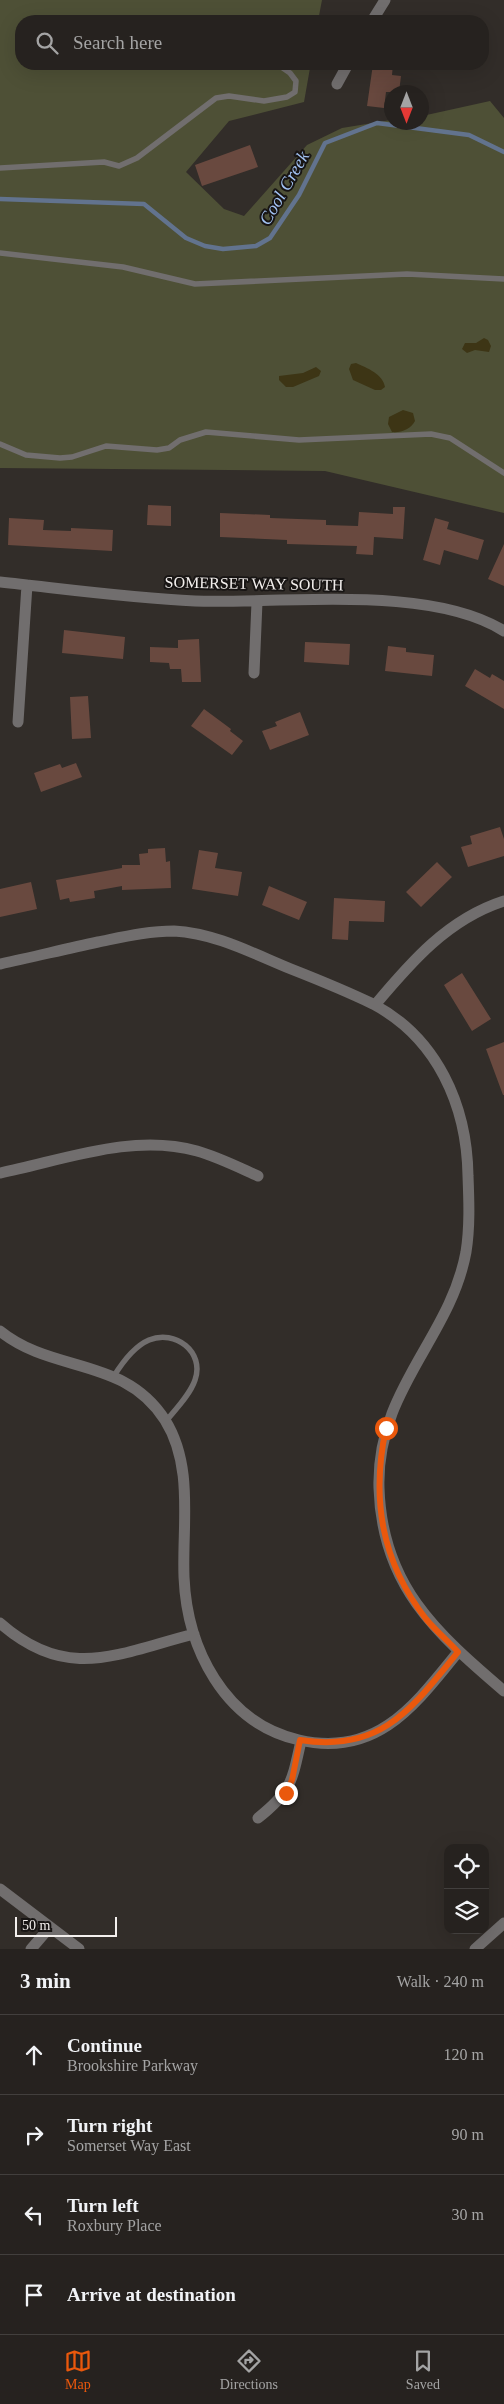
<!DOCTYPE html>
<meta charset="utf-8">
<style>
body{margin:0;font-family:"Times New Roman",serif;background:#2e2a28;color:#f1f3f6}
.controls{position:absolute;right:15px;bottom:15px;display:grid;overflow:hidden;border-radius:10px;box-shadow:0 5px 20px #0002}
.controls button{width:45px;height:45px;display:grid;place-items:center;padding:0;border:0;border-bottom:1px solid #423f3d;background:#26221f;color:#f1f3f6;font:25px sans-serif}
.compass{position:absolute;left:384px;top:85px;width:45px;height:45px;border-radius:50%;background:#26221f;box-shadow:0 5px 20px #0002;rotate:180deg}
.scale{position:absolute;left:15px;bottom:12px;width:102px;box-sizing:border-box;padding-left:5px;border:2px solid #f3efed;border-top:0;font-size:14px;line-height:18px;white-space:nowrap;color:#f3efed;-webkit-text-stroke:4px #181514;paint-order:stroke}
.stop{position:absolute;width:15px;height:15px;margin:-11px;border:4px solid #ea580c;border-radius:50%;background:#fff}
.stop.end{background:#ea580c;border-color:#fff;box-shadow:0 1px 5px #0008}
.list{margin:0;padding:0;list-style:none}
h2{display:flex;justify-content:space-between;align-items:center;height:65px;margin:0;padding:0 20px;font-size:21px}
h2 small{font-size:16px;font-weight:400;color:#a4a4a4}
.list li{display:grid;grid-template-columns:32px 1fr auto;gap:15px;align-items:center;box-sizing:border-box;height:80px;padding:0 20px;border-top:1px solid #423f3d}
.list b{display:block;font-size:19px;white-space:nowrap}
.list p{margin:0;font-size:16px;white-space:nowrap;color:#a4a4a4}
.list em{font-size:16px;font-style:normal;color:#a4a4a4}
.icon{flex:none;width:28px;height:28px;fill:none;stroke:currentColor;stroke-width:2;stroke-linecap:round;stroke-linejoin:round}
.map{position:relative;flex:none;width:504px;height:1949px;overflow:hidden}
.search{position:absolute;background:#26221f;box-shadow:0 5px 20px #0002;left:15px;right:15px;top:15px;height:55px;display:flex;align-items:center;gap:12px;box-sizing:border-box;padding:0 18px;border-radius:20px;color:#a4a4a4;font-size:19px}
.sheet{height:385px;background:#26221f}
nav{display:flex;justify-content:space-around;align-items:center;box-sizing:border-box;height:70px;border-top:1px solid #423f3d;background:#26221f;font-size:14px;color:#a4a4a4}
nav a{display:grid;justify-items:center;gap:2px}
nav .on{color:#ea580c}
.map>svg:first-child{display:block}
.green{fill:#4e5036}
.sand{fill:#3d3515}
.lines{fill:none;stroke-linecap:round;stroke-linejoin:round}
.stream{stroke:#62738e;stroke-width:4.5}
.building{fill:#69493f}
.lane{stroke:#716e6e;stroke-width:5.5}
.street{stroke:#716e6e;stroke-width:11}
.route{stroke:#ea580c;stroke-width:6}
.labels{text-anchor:middle;stroke-width:4;stroke-linejoin:round;paint-order:stroke}
.street-label{font-size:16px;fill:#f3efed;stroke:#181514}
.water-label{font-size:18px;font-style:italic;fill:#a2c2f2;stroke:#181514}
</style>
<div class="map">
<svg width="504" height="1949" viewBox="0 0 504 1949">
<rect width="100%" height="100%" fill="#322d29"/>
<!-- green -->
<path class="green" d="M0 0H322L318 21H21V64H313L310 68 304 102 229 121 186 172 224 209 244 216 307 145 342 128 391 120 392 122H422V116L490 101 504 118V513L325 471 0 468Z"/>
<!-- sand -->
<path class="sand" d="M484 338 488 340 491 346 489 352 475 350 467 353 462 349 465 343H476Z
M356 363C367 368 383 374 385 387L381 390H375L353 380 349 369 351 364Z
M316 367 321 371 319 376 293 387H286L279 380V376L303 373Z
M403 410 413 413 415 421C411 429 401 433 392 432L388 424 389 417Z"/>
<g class="lines">
<!-- stream -->
<path class="stream" d="M0 199 144 204 186 238 205 246 223 249 256 246 270 238 299 195 325 143 377 123 469 135 504 152"/>
</g>
<!-- building -->
<path class="building" d="M373 64H393L392 75 401 76 399 92H386L384 108 367 106Z
M250 145 258 167 202 186 195 165Z
M148 505 171 506V526L147 525Z
M393 507H405L403 539 374 537 373 555 356 554 357 546 287 544V540L220 537V513L270 515V518L326 520V525L358 526 359 512 393 514Z
M9 518 44 520 43 530 71 531V528L113 530 112 551 8 545Z
M435 518 449 522 447 529 484 540 478 560 444 550 440 565 423 560Z
M504 544V586L488 579Z
M64 630 125 637 123 659 62 653Z
M199 639 201 682H182L181 669H170L169 663 150 662V647L178 648V640Z
M305 642 350 644 349 665 304 662Z
M388 646 406 648V652L434 655 432 676 385 671Z
M475 669 490 678 492 674 504 681V709L465 686Z
M88 696 91 738 72 739 70 697Z
M204 709 231 729 230 731 243 741 232 755 191 726Z
M300 712 309 735 270 750 262 731 277 726 275 722Z
M76 763 82 777 41 792 34 773 60 764 62 768Z
M500 827 504 839V856L468 867 461 847 472 844 470 836Z
M165 848 166 862 170 861 171 888 122 890V886L94 891 95 898 70 902 69 898 60 900 56 880 122 868V865H140L139 854 148 853V849Z
M199 850 218 853 215 868 242 872 238 896 192 889Z
M437 862 452 877 421 907 406 892Z
M31 882 37 909 0 917V889Z
M269 886 307 902 299 920 262 905Z
M334 898 385 901 384 922 349 921 348 940 332 939Z
M462 973 491 1019 472 1031 444 985Z
M504 1042V1095H503L486 1049Z"/>
<g class="lines">
<!-- lane -->
<path class="lane" d="M0 168 104 162 119 166 137 158 216 98 229 96 264 101 287 97 295 92 296 81 290 73 277 64
M0 253 123 267 195 284 407 274 504 279
M0 444 26 455 60 458 72 457 106 446 157 450 169 448 180 440 206 432 299 440 431 434 450 438 504 473
M114 1376C122 1363 135 1346 149 1340 175 1329 205 1352 195 1380 190 1395 175 1410 166 1421"/>
<!-- street -->
<path class="street" d="M372 21 385 0
M337 84 348 64
M0 582C65 589 130 598 195 601 284 604 429 584 504 631
M254 673 257 602
M18 722 27 585
M0 964C33 957 65 949 98 942 123 937 148 931 174 931 215 933 254 954 291 969 319 980 346 991 373 1004 437 1038 467 1105 468 1176 469 1201 470 1227 466 1252 450 1339 376 1389 379 1488 382 1585 435 1632 504 1691
M375 1005C411 962 448 919 504 901
M0 1173C64 1160 132 1133 197 1151 218 1157 238 1167 258 1176
M0 1331C53 1374 124 1356 165 1420 194 1466 182 1525 184 1577 187 1648 224 1723 299 1740 377 1758 415 1705 458 1652
M0 1623C68 1683 119 1653 194 1634
M258 1818C292 1791 292 1781 301 1741
M0 1889 79 1949
M31 1949 50 1927
M475 1949 504 1923"/>
</g>
<g class="lines">
<!-- route -->
<path class="route" d="M286 1793 292 1780 300 1740C382 1753 412 1708 458 1652 448 1641 436 1631 426 1619 381 1561 371 1498 386 1428"/>
</g>
<g class="labels">
<!-- street labels -->
<g class="street-label">
<text transform="translate(254 583) rotate(1)" y="6">SOMERSET WAY SOUTH</text>
</g>
<!-- water labels -->
<g class="water-label">
<text transform="translate(284 188) rotate(-60)" y="6">Cool Creek</text>
</g>
</g>
</svg>
<div class="controls">
<button><svg class="icon" aria-label="locate" viewBox="0 0 24 24"><circle cx="12" cy="12" r="6"/><path d="M12 2v4M12 18v4M2 12h4M18 12h4"/></svg></button>
<button><svg class="icon" aria-label="layers" viewBox="0 0 24 24"><path d="M12 4l9 5-9 5-9-5zM3 14l9 5 9-5"/></svg></button>
</div>
<svg class="compass" viewBox="-18 -18 36 36"><path d="M0-13l5 13h-10z" fill="#e53935"/><path d="M0 13l5-13h-10z" fill="#a4a4a4"/></svg>
<div class="scale">50 m</div>
<div class="stop" style="left:386px;top:1428px"></div>
<div class="stop end" style="left:286px;top:1793px"></div>
<div class="search"><svg class="icon" aria-label="search" viewBox="0 0 24 24"><circle cx="10" cy="10" r="6"/><path d="M15 15l6 6"/></svg>Search here</div>
</div>
<section class="sheet">
<h2>3 min<small>Walk · 240 m</small></h2>
<ul class="list">
<li><svg class="icon" aria-label="ahead" viewBox="0 0 24 24"><path d="M12 20V5M6 11l6-6 6 6"/></svg><div><b>Continue</b><p>Brookshire Parkway</p></div><em>120 m</em></li>
<li><svg class="icon" aria-label="right" viewBox="0 0 24 24"><path d="M7 20v-9h11M14 6l5 5-5 5"/></svg><div><b>Turn right</b><p>Somerset Way East</p></div><em>90 m</em></li>
<li><svg class="icon" aria-label="left" viewBox="0 0 24 24"><path d="M17 20v-9H6M10 6l-5 5 5 5"/></svg><div><b>Turn left</b><p>Roxbury Place</p></div><em>30 m</em></li>
<li><svg class="icon" aria-label="arrive" viewBox="0 0 24 24"><path d="M6 21V4h12l-3 4 3 4H6"/></svg><div><b>Arrive at destination</b></div></li>
</ul>
</section>
<nav>
<a class="on"><svg class="icon" aria-label="map" viewBox="0 0 24 24"><path d="M3 6l6-2 6 2 6-2v14l-6 2-6-2-6 2zM9 4v14M15 6v14"/></svg>Map</a>
<a><svg class="icon" aria-label="directions" viewBox="0 0 24 24"><path d="M12 3l9 9-9 9-9-9zM9 14v-3h6M13 9l2 2-2 2"/></svg>Directions</a>
<a><svg class="icon" aria-label="saved" viewBox="0 0 24 24"><path d="M7 4h10v16l-5-4-5 4z"/></svg>Saved</a>
</nav>
